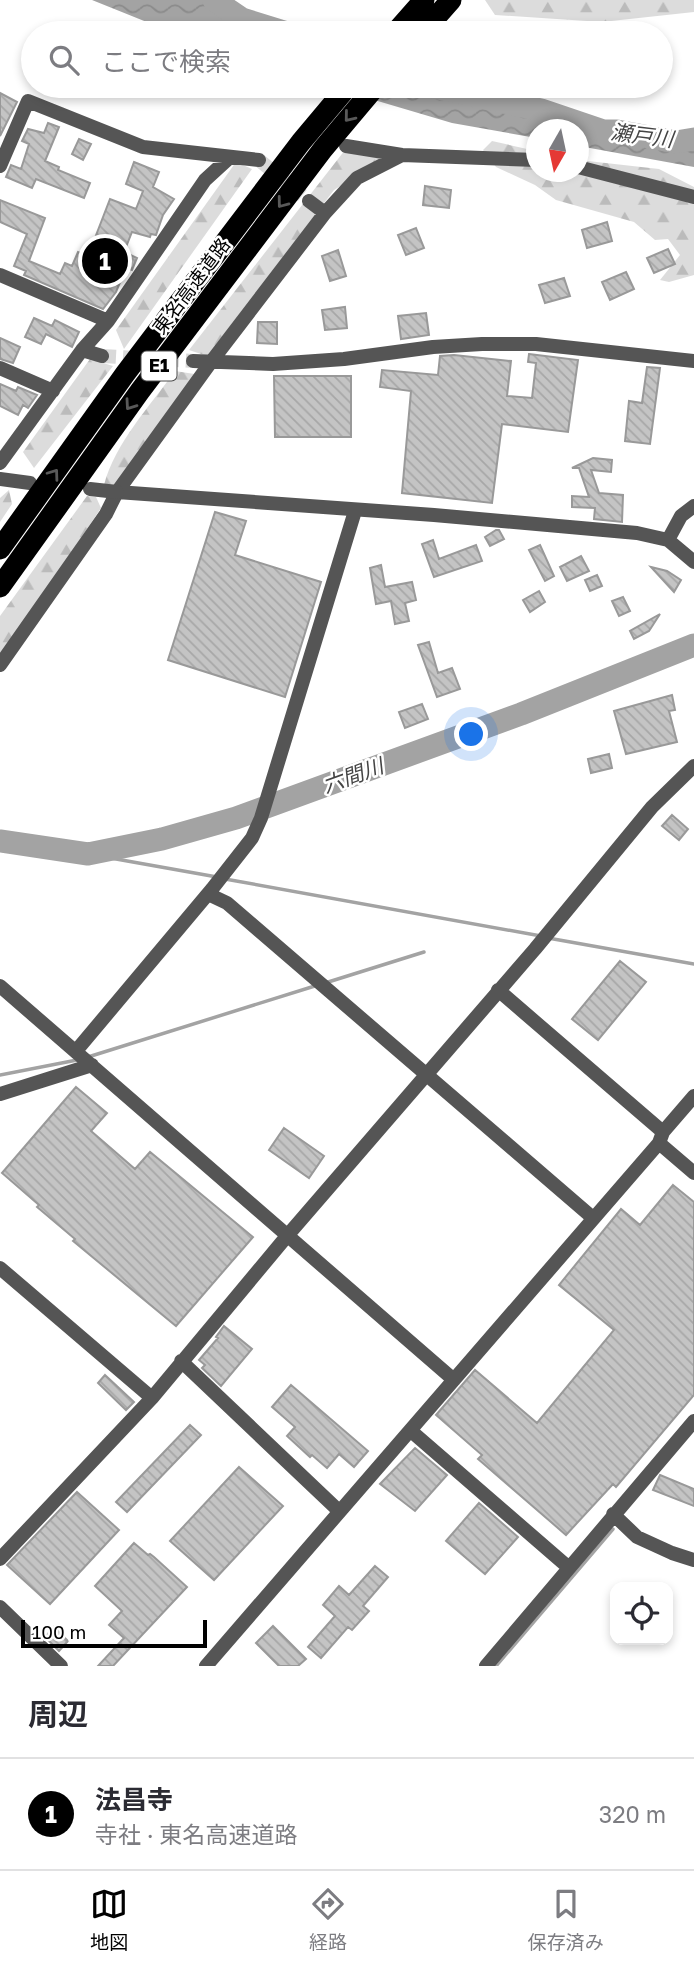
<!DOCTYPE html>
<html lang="ja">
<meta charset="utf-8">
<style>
body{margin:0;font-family:"Golos Text","Noto Sans JP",sans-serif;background:#f2f2f3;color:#2b2b33}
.controls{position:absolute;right:21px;bottom:21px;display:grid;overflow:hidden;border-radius:14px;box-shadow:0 4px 10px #0003}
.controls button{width:63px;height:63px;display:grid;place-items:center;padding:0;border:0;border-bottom:2px solid #e1e1e2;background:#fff;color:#2b2b33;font:35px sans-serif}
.compass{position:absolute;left:526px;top:119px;width:63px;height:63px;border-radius:50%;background:#fff;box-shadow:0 4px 10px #0003;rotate:189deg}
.scale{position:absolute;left:21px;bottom:18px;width:186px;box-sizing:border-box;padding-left:7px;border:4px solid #000;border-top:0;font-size:19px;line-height:24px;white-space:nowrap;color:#000;-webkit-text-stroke:5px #fff;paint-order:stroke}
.you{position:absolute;left:472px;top:735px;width:24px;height:24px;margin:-18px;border:5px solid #fff;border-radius:50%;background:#1a73e8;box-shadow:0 0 0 10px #1a73e833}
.badge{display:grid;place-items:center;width:46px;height:46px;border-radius:50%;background:#000;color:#fff;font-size:23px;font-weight:700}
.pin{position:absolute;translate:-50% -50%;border:4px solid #fff;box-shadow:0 2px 7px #0006}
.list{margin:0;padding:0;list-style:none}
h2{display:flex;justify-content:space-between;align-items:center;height:91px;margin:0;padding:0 28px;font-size:30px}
h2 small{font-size:23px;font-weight:400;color:#7c7c81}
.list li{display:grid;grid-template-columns:46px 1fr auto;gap:21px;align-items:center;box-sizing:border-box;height:112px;padding:0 28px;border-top:2px solid #e1e1e2}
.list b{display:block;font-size:26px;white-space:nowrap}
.list p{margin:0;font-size:23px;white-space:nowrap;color:#7c7c81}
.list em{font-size:23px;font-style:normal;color:#7c7c81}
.icon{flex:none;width:38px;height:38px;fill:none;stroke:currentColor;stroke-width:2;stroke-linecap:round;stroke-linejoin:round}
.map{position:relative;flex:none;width:694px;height:1666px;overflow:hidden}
.search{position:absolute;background:#fff;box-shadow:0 4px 10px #0003;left:21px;right:21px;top:21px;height:77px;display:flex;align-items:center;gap:18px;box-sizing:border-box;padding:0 24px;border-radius:38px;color:#7c7c81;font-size:26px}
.sheet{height:203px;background:#fff}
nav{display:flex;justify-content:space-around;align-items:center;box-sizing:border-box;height:98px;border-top:2px solid #e1e1e2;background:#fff;font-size:19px;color:#7c7c81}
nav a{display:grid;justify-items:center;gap:4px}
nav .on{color:#000}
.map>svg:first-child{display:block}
.forest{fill:url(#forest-firs)}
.water{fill:url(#water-waves)}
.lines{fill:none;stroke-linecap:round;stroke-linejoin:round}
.stream{stroke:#a3a3a3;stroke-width:3.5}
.river{stroke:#a3a3a3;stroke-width:23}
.building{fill:url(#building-back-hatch);stroke:#999;stroke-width:2}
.minor-tunnel{stroke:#d9d9d9;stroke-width:14;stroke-dasharray:14 7;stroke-linecap:butt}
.minor{stroke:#555;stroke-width:14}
.tertiary{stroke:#555;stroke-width:14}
.motorway{stroke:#000;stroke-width:21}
.oneway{stroke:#595959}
.labels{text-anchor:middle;stroke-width:5;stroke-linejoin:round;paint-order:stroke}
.shield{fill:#fff;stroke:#4c4c4c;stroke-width:2}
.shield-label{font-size:18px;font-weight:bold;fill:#000}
.street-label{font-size:19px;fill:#000;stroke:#fff}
.water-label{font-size:21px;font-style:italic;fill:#444;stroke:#fff}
</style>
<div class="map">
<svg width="694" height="1666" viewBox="0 0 694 1666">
<defs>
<pattern id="forest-firs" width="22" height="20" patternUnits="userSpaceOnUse" patternTransform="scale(1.75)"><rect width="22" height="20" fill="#dcdcdc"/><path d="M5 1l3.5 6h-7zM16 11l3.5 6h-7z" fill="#bbb"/></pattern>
<pattern id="water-waves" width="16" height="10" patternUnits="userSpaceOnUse" patternTransform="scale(1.75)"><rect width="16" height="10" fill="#a3a3a3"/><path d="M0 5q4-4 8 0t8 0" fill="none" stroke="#8b8b8b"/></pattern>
<pattern id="building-back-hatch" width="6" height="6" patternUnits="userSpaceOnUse" patternTransform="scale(1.75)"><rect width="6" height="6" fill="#c4c4c4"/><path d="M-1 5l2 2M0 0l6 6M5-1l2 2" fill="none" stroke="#a7a7a7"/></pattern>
</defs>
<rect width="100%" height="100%" fill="#fff"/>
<!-- forest -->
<path class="forest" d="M485 0H694V12L602 22 495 15Z
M492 141 536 151V172H578L579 160 659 169 694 187V275L669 282 660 280 680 255 668 239 655 240 634 222 556 200 535 185 496 167 483 150Z
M345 150 382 159 334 190 207 356 189 350Z
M236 162 252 169 124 349 116 330Z
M90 359 113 366 34 468 23 452Z
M175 371 201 375 116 485H104C115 443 150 406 175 371Z
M9 490 12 504 0 522V498Z
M87 496 96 497 101 508 0 659V616Z"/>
<!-- water -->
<path class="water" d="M92 0H214L242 19 278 33H174Z
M327 86H436L521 111 603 131 676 142 694 139V167L579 146 578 130H536V138L452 123Z"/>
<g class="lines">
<!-- stream -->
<path class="stream" d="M88 854 217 877
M225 879 541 936
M548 938 694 964
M325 983 424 952
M88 1057 318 985
M0 1075 77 1060
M496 1666 613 1529"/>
<!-- river -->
<path class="river" d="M214 0 242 19 287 33
M429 86 541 110 603 131H617L676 142 694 139
M0 841 88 854 162 839 236 818 521 714 694 645"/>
</g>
<!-- building -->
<path class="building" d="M0 93 17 102 0 136Z
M48 123 59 127 45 161 59 167 58 170 90 183 84 198 36 179 32 188 6 177 11 165 21 169 29 144 22 141 28 129 44 133Z
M79 139 91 144 83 160 72 154Z
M134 162 159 172 153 187 174 199 163 215 156 235 151 234 150 237 132 232 124 252 137 258 132 270 126 268 116 292 103 309 24 275 26 271 14 266 27 234 0 222V200L45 218 29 261 60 274 65 263 72 266 78 252 88 256 110 199 136 209 143 191 126 184Z
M425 186 451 190 449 208 423 205Z
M607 222 612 241 587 248 582 230Z
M416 228 424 248 406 255 398 235Z
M668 249 675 264 654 273 647 258Z
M338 250 346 276 330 281 322 256Z
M626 272 634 289 610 300 602 282Z
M564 278 570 296 545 303 539 285Z
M345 307 347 328 325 330 322 310Z
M426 313 429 335 401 339 398 316Z
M34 318 52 326 55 320 79 332 72 347 46 334 41 344 25 337Z
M258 322H277V344L257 343Z
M0 338 20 347 13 363 0 359Z
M529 354 578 360 568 432 502 424 492 503 402 493 411 391 380 387 382 370 438 375 440 356 454 355 511 361 507 396 532 398 536 363 528 362Z
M647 367 660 368 650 444 625 441 629 401 642 403Z
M274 376H351V437H275Z
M0 384 16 391 18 387 37 395 28 408 23 405 18 415 0 406Z
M593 458 612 460 611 472 591 470 599 493 623 495 622 522 594 519 595 508 572 507V496L589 497 579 468H572Z
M215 512 246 521 235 555 321 582 285 697 168 660Z
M496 530H499L504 539 490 546 485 537Z
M433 540 439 559 476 545 482 561 434 577 422 544Z
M540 545 554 576 545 581 529 550Z
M581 556 589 571 567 581 560 567Z
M381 565 385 587 412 582 416 600 405 603 409 621 395 624 391 601 376 604 370 568Z
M651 567 667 571 681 580 674 592Z
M597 575 602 586 590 591 585 580Z
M539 591 545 602 530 612 523 600Z
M623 597 630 611 619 616 612 601Z
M660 614 649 631 634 639 630 631Z
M429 642 438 673 452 668 460 689 437 697 418 645Z
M672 695 675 710 669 711 677 742 626 754 614 711Z
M422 704 428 719 405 728 399 712Z
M609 754 612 768 591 773 588 759Z
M672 815 688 829 679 840 662 826Z
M620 961 646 982 598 1040 572 1019Z
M76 1087 107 1113 91 1131 135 1169 150 1152 253 1237 176 1326 73 1241 75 1239 37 1207 39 1205 2 1173Z
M284 1128 324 1156 309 1178 269 1150Z
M673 1185 694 1202V1395L616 1487 613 1484 566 1535 478 1459 482 1455 436 1415 475 1370 537 1423 614 1330 559 1285 621 1209 640 1225Z
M224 1326 252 1349 221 1386 202 1368 205 1365 199 1360 218 1338 216 1337Z
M105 1375 134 1402 126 1410 98 1383Z
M291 1385 368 1451 354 1467 339 1454 327 1468 312 1455 310 1457 287 1436 295 1427 272 1407Z
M190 1425 201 1435 127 1512 116 1502Z
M415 1448 447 1475 415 1511 380 1484Z
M239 1467 283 1506 214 1580 170 1541Z
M660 1475 694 1489V1506L653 1490Z
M77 1492 119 1530 50 1604 7 1565Z
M479 1503 518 1537 485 1574 446 1541Z
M134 1543 148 1555 150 1554 154 1557 187 1587 113 1666H98L124 1638 109 1625 122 1611 95 1586Z
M375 1566 388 1577 363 1606 369 1611 352 1630 348 1627 321 1658 308 1647 335 1616 323 1605 339 1586 349 1595Z
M273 1626 306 1659 298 1666H279L256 1643Z
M54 1627 68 1641 59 1651 45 1637Z"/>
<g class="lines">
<!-- minor-tunnel -->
<path class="minor-tunnel" d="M259 160 309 201
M102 356 193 361"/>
<!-- minor -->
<path class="minor" d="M346 146 402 155 536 160
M0 166 28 101 143 147 259 160
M578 167 694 197
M309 201 325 213
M0 275 108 321
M82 350 102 356
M193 361 273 364 344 359 433 347 482 344H536L694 361
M0 368 53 391
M0 463 82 350 108 321 205 180 229 158
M117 492 434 515 637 533 668 540 694 562
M668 540 681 516 694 506
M0 665 106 514 117 492 211 362 325 213 357 178 402 155
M208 894 227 903 593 1218
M0 986 454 1380
M498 990 663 1132
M76 1051 212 889 252 838 261 818 355 511
M0 1094 92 1065
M659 1143 694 1173
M0 1268 152 1398
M181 1361 339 1511
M411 1431 568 1567
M613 1514 637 1537 672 1553 694 1560
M0 1559 152 1398 287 1236 535 949 652 807 694 766
M0 1607 61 1666
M206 1666 659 1143 663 1132 694 1096
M486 1666 694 1421"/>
<!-- tertiary -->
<path class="tertiary" d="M0 479 30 483
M90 489 117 492"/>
<!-- motorway -->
<path class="motorway" d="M395 33 424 0
M422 33 451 0
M0 549 125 374 301 142 348 86
M0 587 140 391 323 149 376 86"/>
</g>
<!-- one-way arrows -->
<defs><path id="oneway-chevron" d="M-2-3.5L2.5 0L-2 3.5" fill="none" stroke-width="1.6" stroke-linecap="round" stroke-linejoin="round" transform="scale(1.75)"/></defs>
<g class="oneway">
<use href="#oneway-chevron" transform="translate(349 117) rotate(129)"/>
<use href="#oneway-chevron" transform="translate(282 203) rotate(127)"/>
<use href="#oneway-chevron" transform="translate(130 405) rotate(125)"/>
<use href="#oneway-chevron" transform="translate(54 474) rotate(-54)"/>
</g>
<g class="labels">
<!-- shield labels -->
<rect class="shield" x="141.5" y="351.5" width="35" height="29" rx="5"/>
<g class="shield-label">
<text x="159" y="372">E1</text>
</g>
<!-- street labels -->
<g class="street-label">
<text transform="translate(191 286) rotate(-53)" y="7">東名高速道路</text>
</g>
<!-- water labels -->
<g class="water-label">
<text transform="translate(642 136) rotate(7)" y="7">瀬戸川</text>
<text transform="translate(353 776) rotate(-20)" y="7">六間川</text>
</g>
</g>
</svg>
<div class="controls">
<button><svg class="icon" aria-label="locate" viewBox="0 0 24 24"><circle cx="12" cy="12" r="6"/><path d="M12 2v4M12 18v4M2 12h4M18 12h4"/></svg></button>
</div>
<svg class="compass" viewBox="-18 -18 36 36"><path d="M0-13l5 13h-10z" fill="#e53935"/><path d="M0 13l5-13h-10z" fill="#7c7c81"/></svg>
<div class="scale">100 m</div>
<div class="you"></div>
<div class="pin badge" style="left:105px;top:261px">1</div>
<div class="search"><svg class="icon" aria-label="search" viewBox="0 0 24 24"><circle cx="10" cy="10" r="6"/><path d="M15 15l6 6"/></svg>ここで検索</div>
</div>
<section class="sheet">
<h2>周辺<small></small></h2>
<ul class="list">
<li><span class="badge">1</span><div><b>法昌寺</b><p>寺社 · 東名高速道路</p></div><em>320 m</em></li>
</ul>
</section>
<nav>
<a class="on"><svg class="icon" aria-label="map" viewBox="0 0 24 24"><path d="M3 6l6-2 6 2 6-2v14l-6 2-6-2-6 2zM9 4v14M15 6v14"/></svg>地図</a>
<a><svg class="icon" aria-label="directions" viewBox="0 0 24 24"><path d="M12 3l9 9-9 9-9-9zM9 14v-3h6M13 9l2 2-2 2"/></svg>経路</a>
<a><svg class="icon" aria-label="saved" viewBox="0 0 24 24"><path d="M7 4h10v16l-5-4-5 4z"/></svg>保存済み</a>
</nav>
